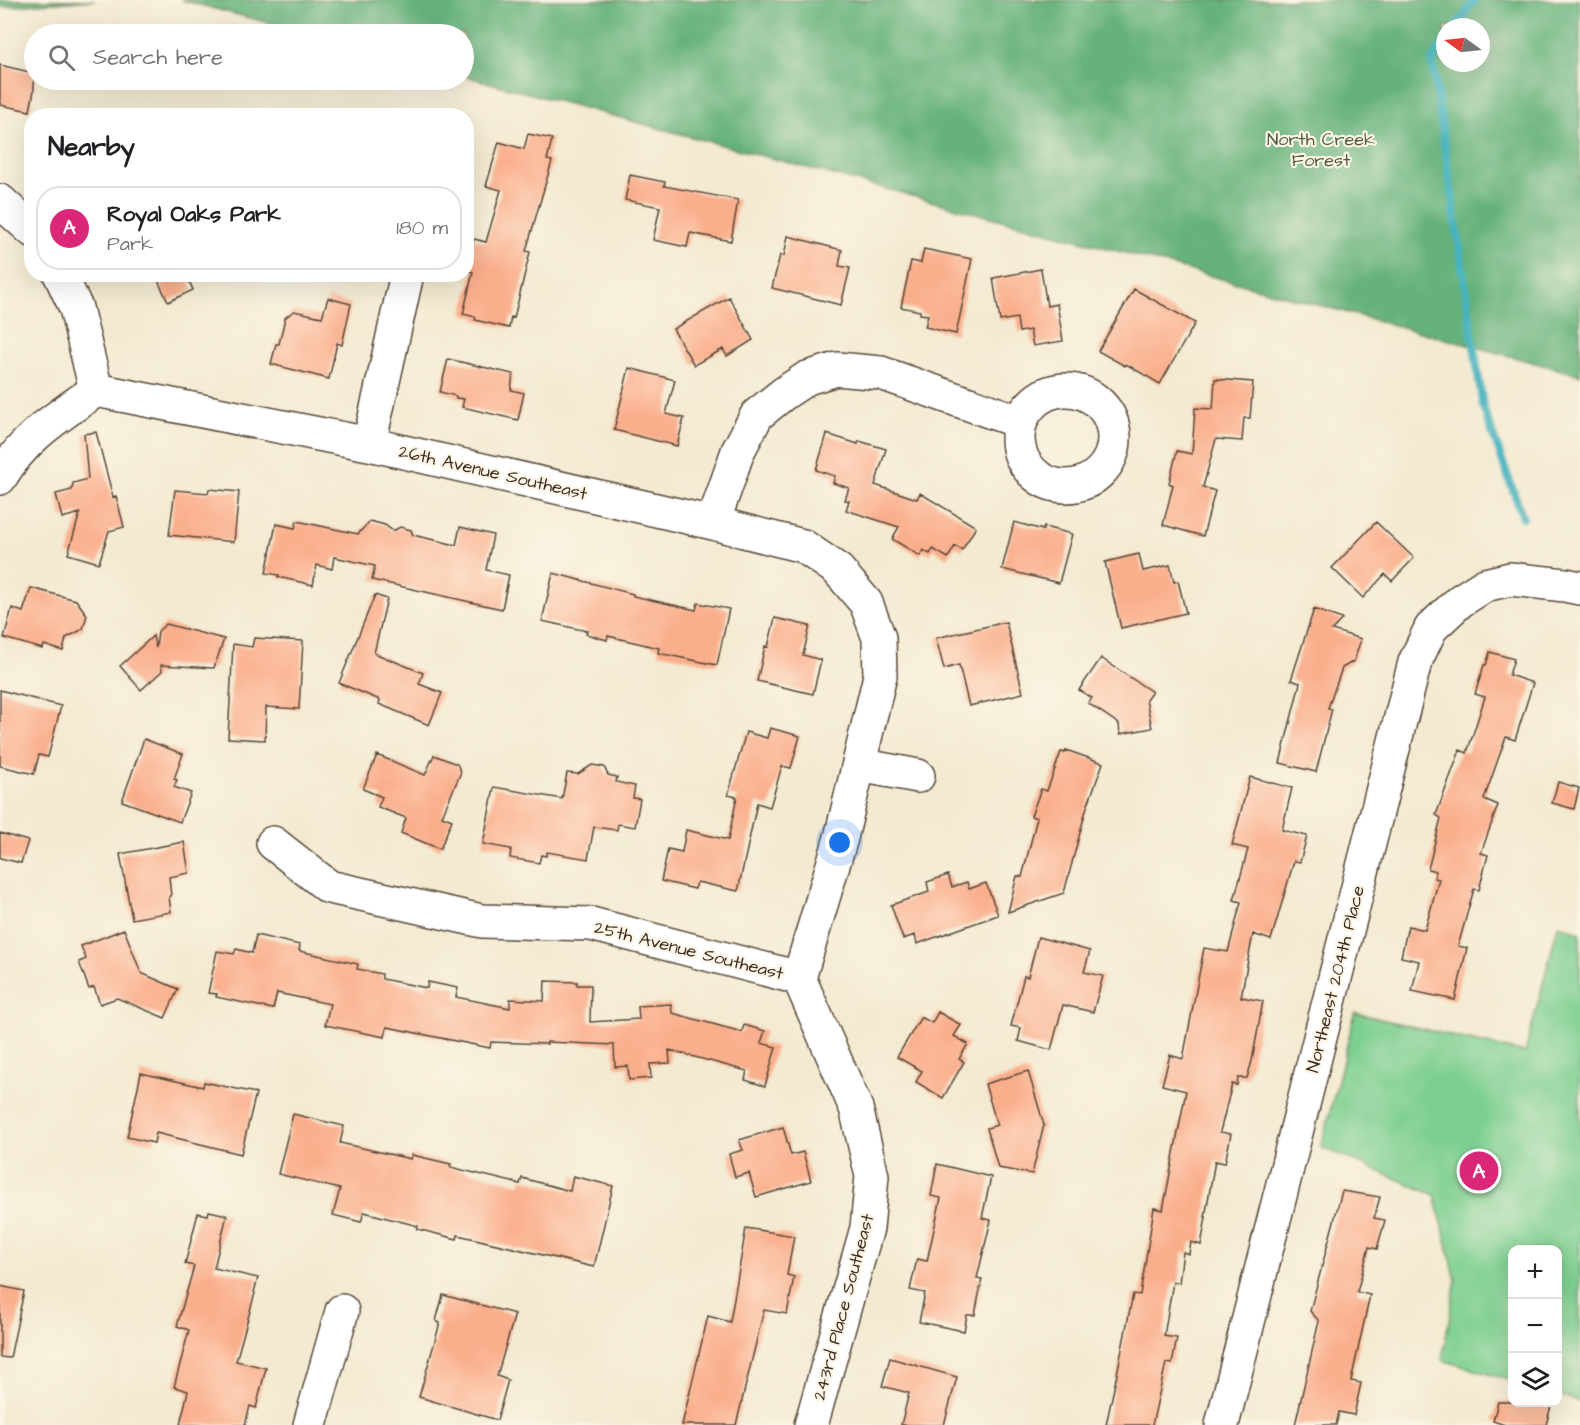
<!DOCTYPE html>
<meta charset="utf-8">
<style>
body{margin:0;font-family:"Architects Daughter",sans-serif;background:#f2f2f2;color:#202124}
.controls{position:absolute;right:18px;bottom:18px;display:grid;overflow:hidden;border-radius:12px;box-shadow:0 6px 24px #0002}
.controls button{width:54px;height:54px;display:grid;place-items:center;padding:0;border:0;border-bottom:2px solid #e0e0e0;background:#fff;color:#202124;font:30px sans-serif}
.compass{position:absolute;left:1436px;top:18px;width:54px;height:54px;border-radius:50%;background:#fff;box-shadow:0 6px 24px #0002;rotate:285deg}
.you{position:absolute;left:840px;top:843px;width:21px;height:21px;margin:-15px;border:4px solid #fff;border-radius:50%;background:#1a73e8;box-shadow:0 0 0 9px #1a73e833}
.badge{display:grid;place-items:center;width:39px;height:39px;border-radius:50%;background:#db2777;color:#fff;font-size:20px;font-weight:700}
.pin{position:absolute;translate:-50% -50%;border:3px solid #fff;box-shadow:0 2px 6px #0006}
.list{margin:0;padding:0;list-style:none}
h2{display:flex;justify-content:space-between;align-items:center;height:78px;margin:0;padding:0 24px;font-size:26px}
h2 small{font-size:20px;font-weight:400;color:#757577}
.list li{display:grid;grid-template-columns:39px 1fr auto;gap:18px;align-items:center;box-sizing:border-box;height:84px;margin:0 12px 12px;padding:0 12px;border:2px solid #e0e0e0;border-radius:24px}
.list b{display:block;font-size:22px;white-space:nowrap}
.list p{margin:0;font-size:20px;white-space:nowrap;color:#757577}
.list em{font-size:20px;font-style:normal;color:#757577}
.icon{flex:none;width:33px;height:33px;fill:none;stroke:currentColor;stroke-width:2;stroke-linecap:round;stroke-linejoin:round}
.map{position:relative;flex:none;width:1580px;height:1425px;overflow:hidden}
.search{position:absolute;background:#fff;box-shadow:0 6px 24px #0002;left:24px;top:24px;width:450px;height:66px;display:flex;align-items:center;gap:15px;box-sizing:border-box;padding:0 21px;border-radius:33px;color:#757577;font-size:22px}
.panel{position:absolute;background:#fff;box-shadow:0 6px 24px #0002;left:24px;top:108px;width:450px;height:174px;border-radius:24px}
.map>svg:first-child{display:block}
.green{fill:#7dcf91;stroke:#5c7c58;stroke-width:1.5}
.forest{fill:#66b27b;stroke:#506e4c;stroke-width:1.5;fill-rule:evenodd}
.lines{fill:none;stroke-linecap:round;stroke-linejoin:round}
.stream{stroke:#44b3bf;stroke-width:8}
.building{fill:#faaf8c}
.minor-casing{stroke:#574739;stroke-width:36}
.minor{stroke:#fff;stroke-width:33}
.labels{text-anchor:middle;stroke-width:4.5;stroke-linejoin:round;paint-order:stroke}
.park-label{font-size:18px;fill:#4f5c40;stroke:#fcf5e5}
.street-label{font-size:18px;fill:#3b2a1e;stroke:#fcf5e5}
</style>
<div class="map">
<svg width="1580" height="1425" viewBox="0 0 1580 1425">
<rect width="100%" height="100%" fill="#fcf5e5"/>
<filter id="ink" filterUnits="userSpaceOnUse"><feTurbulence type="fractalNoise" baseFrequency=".0167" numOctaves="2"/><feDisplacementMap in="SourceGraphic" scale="12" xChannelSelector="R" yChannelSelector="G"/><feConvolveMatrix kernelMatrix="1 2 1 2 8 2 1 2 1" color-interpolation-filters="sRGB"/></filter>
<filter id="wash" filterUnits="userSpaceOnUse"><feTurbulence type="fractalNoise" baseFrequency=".008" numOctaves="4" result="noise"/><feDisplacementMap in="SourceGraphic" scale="24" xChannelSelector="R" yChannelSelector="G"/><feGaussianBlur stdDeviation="1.35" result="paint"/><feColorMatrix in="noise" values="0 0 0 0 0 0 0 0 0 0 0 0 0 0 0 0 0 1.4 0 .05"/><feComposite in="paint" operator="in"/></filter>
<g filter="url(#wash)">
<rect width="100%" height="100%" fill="#f3ead1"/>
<!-- green -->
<path class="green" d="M1558 925 1580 932V1402L1558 1395V1250H1512V1381L1442 1360 1456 1280 1435 1195 1321 1147 1355 1013 1525 1053Z"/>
<!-- forest -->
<path class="forest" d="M0 0H95L0 7Z
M181 0H1580V375L464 76V34H310ZM1445 27H1481V63H1445Z"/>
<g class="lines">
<!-- stream -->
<path class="stream" d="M1456 27 1475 0
M1445 42 1432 60 1483 407 1523 518"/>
</g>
<g id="blocks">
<!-- building -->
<path class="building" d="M0 65 34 73V90L30 111 0 105Z
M528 134 552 139 547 160 552 161 526 251 530 252 514 318 511 317 509 328 475 320 476 317 463 314 473 272 466 270 474 239 486 242 501 190 486 186 499 142 524 149Z
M630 175 665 182 664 186 738 200 731 241 690 233 687 247 653 240 660 207 625 200Z
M788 236 842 250 839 266 850 268 841 305 772 288 780 255 784 256Z
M924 249 972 259 956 334 925 327 928 315 920 314V311L901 307 911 261 921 263Z
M1041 269 1047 306 1057 304 1063 341 1033 346 1030 330 1019 332 1017 318 1000 321 993 278Z
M155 274H186L193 290 168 302Z
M1134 289 1195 323 1160 384 1126 364 1125 366 1098 351Z
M729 297 753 340 727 356 723 349 694 365 673 329Z
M328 298 351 304 342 345 337 343 329 379 271 364 276 344H279L285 318 294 311 322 317Z
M448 359 513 374 511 390 524 393 518 420 462 407 464 399 456 398V396L440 392Z
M629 368 675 380 666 414 684 418 677 446 614 430Z
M1215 379 1253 382 1250 418H1244L1242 441 1216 439 1203 487 1215 491 1203 536 1163 525 1173 485 1169 483 1177 451 1192 454 1195 408 1213 409Z
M96 432 113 497 116 496 124 527 109 531 99 563 68 554 80 513 62 518 56 494 72 490 73 483 88 479 84 434Z
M827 434 858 444 859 441 886 449 875 485 917 499 920 493 976 527 962 550 955 546 948 558 933 549 930 554 923 550 920 556 892 539 899 527 846 510 849 501 845 500 849 488 833 483 835 476 816 470Z
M209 489 239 492 234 542 169 535 175 490 208 493Z
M297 521 358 534 370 521 385 525 393 531 400 527 411 530 413 535 456 545 460 527 493 535 486 570 509 575 502 609 372 580 375 566 334 557 332 569 317 565 313 585 278 577 279 575 266 573 276 524 295 528Z
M1014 522 1043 530 1044 527 1072 534 1059 583 1002 569Z
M1376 522 1414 558 1392 581 1385 574 1363 598 1332 568Z
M1139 554 1143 571 1170 565 1174 582 1178 581 1186 613 1121 628 1105 562Z
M553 573 633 594V596L696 610 698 603 729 609 717 665 658 653 659 648 608 636 607 640 586 634 587 631 542 621Z
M31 588 76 600 87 615 83 629 66 638 63 651 44 645 43 649 4 638 12 608 23 612Z
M375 595 387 599 374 653 423 673 419 684 442 693 429 725 379 704 380 700 339 683Z
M1314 609 1342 619 1332 630 1361 639 1354 661 1342 668 1328 708 1332 709 1316 772 1280 763 1300 683 1291 680Z
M775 618 810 626 803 655 821 660 813 694 757 681 765 646 768 647Z
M1006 622 1023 693 969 706 959 665 944 669 936 638Z
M166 624 224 639 214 668 161 665 162 671 141 690 120 666 153 636 156 648 158 631Z
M254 638 303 641 299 709 266 707 265 740 228 738 233 644 252 647Z
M1490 652 1514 659 1509 675 1533 683 1515 740 1506 737 1484 799 1498 805 1481 853 1488 855 1479 890 1474 889 1458 946 1467 948 1455 1000 1412 991 1419 961 1401 957 1408 926 1425 930 1439 879 1434 878 1436 871 1428 869 1441 818 1436 815 1460 750 1467 753 1485 697 1475 694 1484 665H1486Z
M1101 658 1152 692 1146 700 1152 728 1120 734 1119 724 1088 703 1092 698 1079 690Z
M0 690 61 706 48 757 39 755 34 774 0 766Z
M770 728 800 736 791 768 782 766 770 807 757 803 738 891 697 882 695 889 661 881 668 849 682 852 686 830 728 840 737 797 728 795 746 732 767 738Z
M144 739 183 754 174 779 177 780 174 787 191 793 180 822 122 801Z
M1066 750 1103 763 1086 810 1064 893 1008 912 1017 876 1022 877 1037 818 1031 816 1041 789 1047 791 1061 752 1065 753Z
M377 755 425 775 434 755 457 764 461 772 442 816 452 820 440 849 401 833 406 818 378 807 382 797 363 789Z
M592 765 604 767 608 775 617 777 616 782 635 786 633 798 640 799 635 827 618 824 617 830 594 827 588 859 547 852 546 856 541 855 539 863 510 858 511 849 483 844 494 787 562 799 567 773 578 774Z
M1250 777 1292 788 1282 830 1307 836 1300 862 1294 861 1271 940 1253 934 1241 997 1263 1001 1252 1061 1247 1078H1238L1237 1085 1232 1084 1220 1132 1231 1134 1225 1163 1215 1161 1205 1217H1206L1201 1245 1191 1242 1189 1254 1183 1252 1179 1283 1173 1282 1164 1336 1177 1338 1172 1364 1166 1363 1152 1425H1106L1117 1374 1133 1294 1140 1295 1154 1208 1163 1210 1186 1091 1162 1085 1170 1055 1183 1059 1204 948 1228 952 1241 902 1234 900 1248 849 1232 845Z
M1558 782 1579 788 1574 809 1552 803Z
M0 833 28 841 21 863 0 858Z
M184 842 189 873 169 877 171 896 169 897 171 912 132 919 120 854Z
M948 875 952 887 967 882 969 889 986 883 998 915 917 944 915 935 903 939 891 905 929 892 927 882Z
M124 929 141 973 178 989 165 1018 117 998 100 1004 94 987 89 989 79 962 86 959 81 946Z
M256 935 300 945 299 951 358 964 357 969 382 974V979L427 988 428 982 458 988 456 997 510 1008V999L544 1001 545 981 577 982V985H591L590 1022 639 1019 638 1006 671 1004 672 1013 742 1032 744 1025 765 1031 761 1043 776 1047 765 1086 745 1080 747 1071 669 1050 670 1063 650 1064 651 1078 629 1080 628 1066 615 1067 614 1045 547 1042V1044L491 1042 490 1048 387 1027 385 1037 325 1025 330 1004 277 993 273 1009 216 997 217 994 208 993 217 951 234 954 236 949 252 953Z
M1038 937 1090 951 1084 972 1103 976 1093 1012 1063 1005 1051 1050 1018 1041 1021 1028 1011 1026 1024 976 1028 977Z
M938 1012 961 1025 954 1036 968 1044 959 1059 964 1062 943 1098 916 1082 922 1071 897 1057 921 1017 932 1023Z
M1028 1071 1044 1125 1032 1174 998 1168 987 1128 997 1125 985 1084Z
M141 1073 203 1087 204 1082 256 1093 241 1154 156 1133 154 1143 127 1137Z
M293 1114 344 1126 340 1143 411 1159 412 1155 451 1164 450 1167 520 1184 522 1178 570 1191 573 1176 613 1186 594 1267 458 1235 457 1239 417 1229 418 1226 364 1212 361 1222 333 1215 340 1189 278 1174Z
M783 1127 791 1155 803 1152 811 1181 756 1197 749 1173 735 1177 729 1154 743 1150 739 1140Z
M937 1164 991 1177 982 1218 991 1220 977 1278 982 1279 975 1315H967L964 1331 919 1322 925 1293 910 1290 917 1259 927 1261 941 1198 931 1196Z
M1342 1191 1380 1197 1374 1218 1385 1220 1377 1249 1369 1247 1357 1292 1370 1295 1351 1381 1361 1383 1354 1415 1339 1412 1336 1425H1295L1319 1321 1310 1311Z
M209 1211 227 1215 214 1268 258 1278 254 1292 255 1293 236 1361 266 1368 256 1408 250 1406 245 1425H180L188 1391 174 1387 189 1330 177 1326 194 1266 185 1264 198 1213 208 1215Z
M746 1228 794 1236 787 1275 794 1277 787 1314 764 1310 736 1425H682L708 1316 730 1322Z
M0 1286 24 1291 10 1358 0 1357Z
M443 1295 515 1314 497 1376 508 1380 497 1420 419 1397 440 1323 436 1321Z
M890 1358 957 1377 944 1425H901L909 1393 882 1386Z
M1498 1402H1552L1546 1425H1505L1493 1421Z"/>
</g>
</g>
<g filter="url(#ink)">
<use href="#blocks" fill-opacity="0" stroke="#574739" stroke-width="1.5"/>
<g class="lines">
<defs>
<path id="minor" d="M0 201 32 230
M60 274 76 308 96 390
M1018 438a48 48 0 1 1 96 0a48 48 0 1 1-96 0Z
M96 390 369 444 713 523 803 546 838 570 866 603 879 638 880 676 841 838 799 978 856 1108 872 1176 867 1228 811 1425
M369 444 407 274
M0 478C24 437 59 416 96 390
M713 523 738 451 757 415 783 394 807 378 837 369 881 373 1020 422
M859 765 918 776
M273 843 329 887 482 921 591 924 799 978
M310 1425 342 1311
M1222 1425 1415 662 1431 628 1460 601 1485 585 1510 579 1565 585 1580 588"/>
</defs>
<!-- minor casing -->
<use href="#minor" class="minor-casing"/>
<!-- minor -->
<use href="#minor" class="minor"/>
</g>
</g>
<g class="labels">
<!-- park labels -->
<g class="park-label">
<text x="1321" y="145">North Creek<tspan x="1321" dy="21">Forest</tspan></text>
</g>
<!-- street labels -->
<g class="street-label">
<text transform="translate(493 472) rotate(13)" y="6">26th Avenue Southeast</text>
<text transform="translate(689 950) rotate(14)" y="6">25th Avenue Southeast</text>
<text transform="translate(1335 979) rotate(-76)" y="6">Northeast 204th Place</text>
<text transform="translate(843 1307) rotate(-75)" y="6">243rd Place Southeast</text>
</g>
</g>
</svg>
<div class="controls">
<button>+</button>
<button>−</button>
<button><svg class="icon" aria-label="layers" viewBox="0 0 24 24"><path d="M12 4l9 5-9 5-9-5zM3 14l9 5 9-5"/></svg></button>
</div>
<svg class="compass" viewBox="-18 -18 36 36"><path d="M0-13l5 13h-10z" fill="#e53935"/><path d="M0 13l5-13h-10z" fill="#757577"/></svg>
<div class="you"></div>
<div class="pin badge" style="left:1479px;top:1171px">A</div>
<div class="search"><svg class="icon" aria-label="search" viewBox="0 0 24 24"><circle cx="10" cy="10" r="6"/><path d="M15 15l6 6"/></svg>Search here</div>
<section class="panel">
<h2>Nearby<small></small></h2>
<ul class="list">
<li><span class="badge">A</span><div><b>Royal Oaks Park</b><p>Park</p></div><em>180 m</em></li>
</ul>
</section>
</div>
